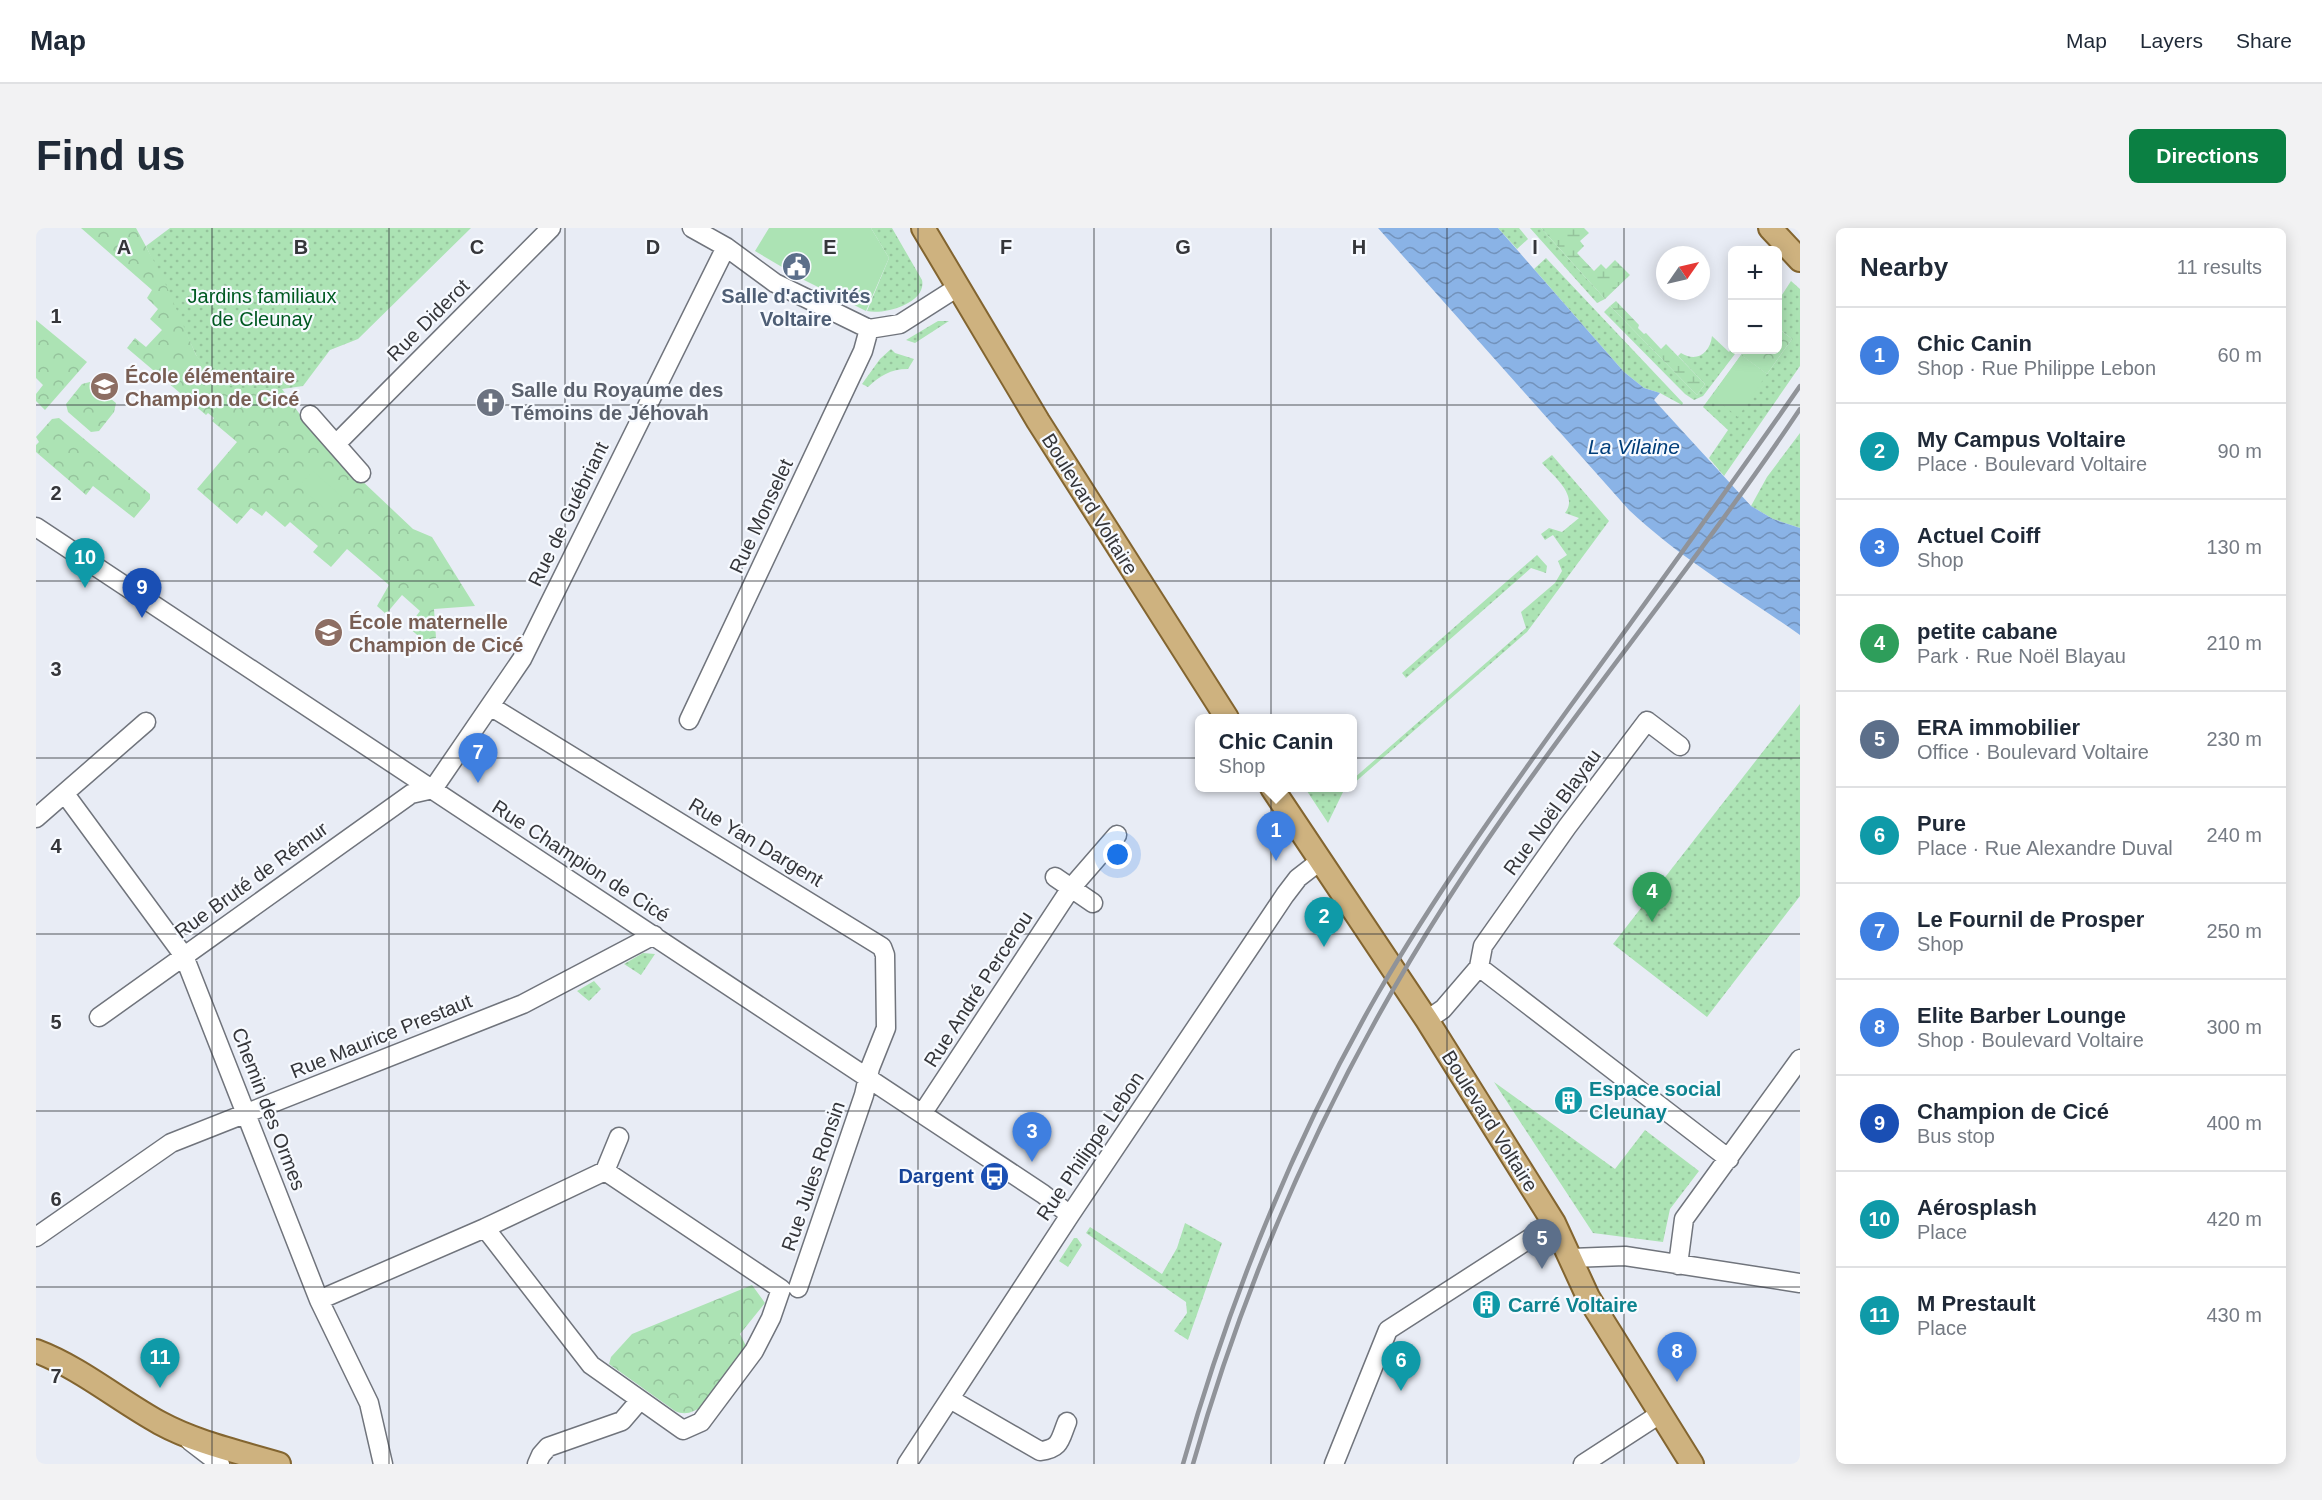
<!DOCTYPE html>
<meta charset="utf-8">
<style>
body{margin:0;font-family:Helvetica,sans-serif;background:#f2f2f3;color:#1f2937}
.controls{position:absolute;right:18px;top:18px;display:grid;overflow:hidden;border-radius:9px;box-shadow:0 3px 15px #0003}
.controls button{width:54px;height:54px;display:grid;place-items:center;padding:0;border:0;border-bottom:2px solid #e0e1e3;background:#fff;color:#1f2937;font:30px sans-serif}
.compass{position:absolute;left:1620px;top:18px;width:54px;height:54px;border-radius:50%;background:#fff;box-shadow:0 3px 15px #0003;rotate:56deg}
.you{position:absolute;left:1082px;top:627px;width:21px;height:21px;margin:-15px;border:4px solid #fff;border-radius:50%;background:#1a73e8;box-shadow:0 0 0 9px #1a73e833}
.badge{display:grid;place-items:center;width:39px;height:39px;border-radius:50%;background:#0b8043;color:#fff;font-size:20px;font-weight:700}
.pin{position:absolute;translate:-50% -50px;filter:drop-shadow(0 2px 3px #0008)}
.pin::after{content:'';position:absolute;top:32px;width:21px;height:18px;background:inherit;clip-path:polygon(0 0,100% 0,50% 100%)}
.popup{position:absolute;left:1159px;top:486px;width:162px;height:78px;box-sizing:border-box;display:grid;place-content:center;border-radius:9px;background:#fff;filter:drop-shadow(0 2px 4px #0005);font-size:20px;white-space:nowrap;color:#747a83}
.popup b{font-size:22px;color:#1f2937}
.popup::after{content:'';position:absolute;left:50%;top:100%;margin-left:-12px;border:12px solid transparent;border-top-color:#fff}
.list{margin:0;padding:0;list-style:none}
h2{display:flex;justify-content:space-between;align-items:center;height:78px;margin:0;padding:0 24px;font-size:26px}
h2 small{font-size:20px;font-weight:400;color:#747a83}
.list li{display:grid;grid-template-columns:39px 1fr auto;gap:18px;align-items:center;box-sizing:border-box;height:96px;padding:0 24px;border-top:2px solid #e0e1e3}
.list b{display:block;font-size:22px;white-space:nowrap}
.list p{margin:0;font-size:20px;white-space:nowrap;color:#747a83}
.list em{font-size:20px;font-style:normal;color:#747a83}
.map{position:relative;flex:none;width:1764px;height:1236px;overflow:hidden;border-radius:9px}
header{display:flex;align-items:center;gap:36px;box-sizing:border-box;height:84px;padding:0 30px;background:#fff;border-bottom:2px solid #e0e1e3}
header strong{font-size:28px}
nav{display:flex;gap:33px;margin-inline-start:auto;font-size:21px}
.intro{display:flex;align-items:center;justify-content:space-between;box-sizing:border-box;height:144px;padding:0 36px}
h1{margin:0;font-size:42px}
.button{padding:15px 27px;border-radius:9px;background:#0b8043;color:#fff;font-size:21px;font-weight:700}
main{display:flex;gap:36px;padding:0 36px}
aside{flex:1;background:#fff;border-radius:9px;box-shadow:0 3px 15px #0003}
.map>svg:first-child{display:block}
.grass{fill:url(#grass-dots)}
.forest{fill:url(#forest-crowns)}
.wetland{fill:url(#wetland-marsh)}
.pitch{fill:#ace3b4}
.water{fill:url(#water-waves)}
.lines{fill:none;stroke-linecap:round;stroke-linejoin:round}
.minor-casing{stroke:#70747c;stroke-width:21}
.major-casing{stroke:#836530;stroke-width:26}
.minor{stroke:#fff;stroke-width:18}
.major{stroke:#ceb27f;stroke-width:22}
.rail{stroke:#909399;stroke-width:4.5}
.grid{fill:none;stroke:#35363a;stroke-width:1.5;stroke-opacity:0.55}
.labels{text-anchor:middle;stroke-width:4.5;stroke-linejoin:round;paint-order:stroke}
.park-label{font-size:20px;fill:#015a22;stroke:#f7faff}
.service-label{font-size:20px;font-weight:bold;fill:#4e5e75;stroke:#f7faff}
.street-label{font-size:20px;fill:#35363a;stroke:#f7faff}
.education-label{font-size:20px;font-weight:bold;fill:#785e54;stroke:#f7faff;text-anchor:start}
.worship-label{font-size:20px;font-weight:bold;fill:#5b616d;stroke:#f7faff;text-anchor:start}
.culture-label{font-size:20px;font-weight:bold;fill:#0d838f;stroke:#f7faff;text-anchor:start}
.transit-label{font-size:20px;font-weight:bold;fill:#164399;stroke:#f7faff;text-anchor:end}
.water-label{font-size:21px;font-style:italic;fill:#013e7a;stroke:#f7faff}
.grid-label{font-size:20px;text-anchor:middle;font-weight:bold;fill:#35363a;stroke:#f7faff;stroke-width:4.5;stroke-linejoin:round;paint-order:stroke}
</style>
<header>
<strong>Map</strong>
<nav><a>Map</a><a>Layers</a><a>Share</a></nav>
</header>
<div class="intro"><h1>Find us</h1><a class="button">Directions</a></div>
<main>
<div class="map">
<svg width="1764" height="1236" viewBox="0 0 1764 1236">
<defs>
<pattern id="grass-dots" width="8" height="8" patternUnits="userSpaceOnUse" patternTransform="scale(1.5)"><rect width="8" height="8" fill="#ace3b4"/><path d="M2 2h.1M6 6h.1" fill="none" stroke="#95c39c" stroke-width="1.8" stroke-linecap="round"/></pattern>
<pattern id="forest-crowns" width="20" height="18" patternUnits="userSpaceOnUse" patternTransform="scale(1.5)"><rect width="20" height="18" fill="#ace3b4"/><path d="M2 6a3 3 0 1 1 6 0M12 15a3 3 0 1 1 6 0" fill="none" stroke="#95c39c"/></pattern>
<pattern id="wetland-marsh" width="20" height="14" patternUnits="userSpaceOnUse" patternTransform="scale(1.5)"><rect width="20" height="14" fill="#ace3b4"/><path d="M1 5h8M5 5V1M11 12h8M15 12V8" fill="none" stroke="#95c39c"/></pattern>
<pattern id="water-waves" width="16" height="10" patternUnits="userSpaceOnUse" patternTransform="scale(1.5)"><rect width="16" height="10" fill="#8ab3e6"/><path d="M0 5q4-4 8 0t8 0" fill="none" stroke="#7292bb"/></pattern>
</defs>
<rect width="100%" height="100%" fill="#e8ecf5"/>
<!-- grass -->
<path class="grass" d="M134 0H435L322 111 294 122 267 158 246 161 185 160 161 129 110 18Z
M835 0H856L886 52C891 75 848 87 831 83L853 30Z
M1462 0H1483L1492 11 1481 21Z
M1494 0H1505L1569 71 1561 75Z
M1510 30 1647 175 1646 177 1624 165 1608 160 1588 144 1498 41Z
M1755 53 1764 61V138L1688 248 1673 230 1692 202 1667 179 1705 127 1731 146 1756 111 1742 100V73Z
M1574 78 1661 167 1669 156 1642 128 1645 125C1661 135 1674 125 1676 108L1693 124 1696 120 1702 122 1667 168 1658 172 1649 166 1568 84Z
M902 93H913L879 115 870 112Z
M855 121 859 125 878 131 872 141C854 141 844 148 832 159L826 156 844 131Z
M1764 205V300L1737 291 1715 278 1731 249Z
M1516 227 1573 293 1491 404 1317 556V551L1490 400 1485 384 1519 355 1526 343 1522 333 1531 327 1517 307 1509 312 1505 306 1513 300 1526 304 1543 290 1529 285C1543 267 1517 248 1506 235Z
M1501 327 1511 338 1510 345 1495 340 1370 450 1366 445Z
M1764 476V668L1671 789 1577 716Z
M1269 560 1305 561 1313 560 1307 564 1292 595Z
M607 725 619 726 605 747 588 736Z
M558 753 565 761 553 773 541 763Z
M1458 854 1579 941 1609 902 1663 943 1634 981 1627 1014 1557 1005Z
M1149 995 1186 1015 1152 1112 1138 1103 1151 1085 1150 1074 1050 1005 1054 999 1126 1046 1141 1020Z
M1038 1010H1041L1046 1017 1032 1039 1023 1033Z"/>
<!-- forest -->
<path class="forest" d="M45 0H100L127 50 160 127 185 159 246 161 265 188 323 250 377 301 396 309 439 378 398 381 400 410 387 412 372 399 384 383 366 367 350 386 341 378 353 357 311 321 295 339 277 324 282 318 254 294 249 299 230 283 226 288 215 280 201 296 161 261 201 214 176 193 178 190 172 185 170 187 91 120 99 110 110 119 126 102 114 91 122 81 111 70 116 62Z
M0 92 51 134 9 182 0 173V166L7 157 0 150Z
M1742 100 1756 111 1731 146 1705 127 1709 122H1742Z
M54 154 80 175 78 184 63 203 55 204 32 184 30 176 46 156Z
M23 190 114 266V271L98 290 57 258 50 267 0 224V217L3 214 0 209 16 191Z
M716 1057 729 1075 704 1106 711 1120C697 1140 668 1197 639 1183L573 1136 575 1129 596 1106Z"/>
<!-- wetland -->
<path class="wetland" d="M1505 0H1548L1553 5 1544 13 1548 18 1541 25 1558 43 1565 36 1570 41 1579 32 1594 47 1569 71Z
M1580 73 1603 97 1602 100 1608 106 1610 105 1625 121 1630 116 1669 156 1661 167 1574 78Z"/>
<!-- pitch -->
<path class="pitch" d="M733 0H835L853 30 830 83 768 52 719 23Z
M1705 127 1731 146 1702 189 1676 168Z
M277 243 306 269 292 284 263 258Z"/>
<!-- water -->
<path class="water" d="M1342 0H1462L1588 144 1608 160 1624 165 1618 172 1715 278 1737 291 1764 300V407C1706 366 1645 331 1593 282Z"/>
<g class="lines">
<defs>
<path id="minor" d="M656 0 690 19 739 55 833 101 864 96 922 59
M274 187 325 245
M300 216 515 0
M0 299 1007 966 1034 987
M454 478 846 719 849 727 850 800 834 840 828 867 762 1060
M653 492 827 123 833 101
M29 566 148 728 283 1072 333 1175 347 1236
M0 590 110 494
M1019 649 1057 675
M1443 739 1693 931
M63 789 375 566 397 561 486 431 690 19
M1391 792 1407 781 1443 739 1447 718 1531 599 1611 493 1644 518
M886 886 1035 660 1081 607
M569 943 745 1061 735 1090 718 1123 665 1194 647 1202 555 1137 449 1000Z
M569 943 583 909
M0 1009 135 915 487 776 618 707
M1535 1030 1589 1028 1764 1055
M1642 1037 1648 991 1764 831
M283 1072 449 1000
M914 1171 1004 1223C1025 1221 1024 1211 1031 1194
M154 1213 184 1236
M501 1236 505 1227 512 1219 586 1193 604 1172
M871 1236 1034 987 1249 667 1262 650 1284 633
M1298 1236 1352 1102 1518 995
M1547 1236 1624 1186"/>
<path id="major" d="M887 0 1002 193 1191 490
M1734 0 1764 32
M1236 560 1391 792 1518 995 1552 1069 1656 1236
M0 1123C45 1140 82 1172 124 1195 161 1215 203 1224 243 1236"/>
</defs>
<!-- minor casing -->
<use href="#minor" class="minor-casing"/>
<!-- major casing -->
<use href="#major" class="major-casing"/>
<!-- minor -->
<use href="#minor" class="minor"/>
<!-- major -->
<use href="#major" class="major"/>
<!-- rail -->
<path class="rail" d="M1147 1236C1193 1073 1257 914 1341 767 1399 667 1466 573 1533 480 1611 373 1689 266 1764 158
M1157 1236C1213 1038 1298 850 1409 676 1518 505 1651 350 1764 181"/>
</g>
<!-- grid -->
<path class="grid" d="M176 0V1236M353 0V1236M529 0V1236M706 0V1236M882 0V1236M1058 0V1236M1235 0V1236M1411 0V1236M1588 0V1236M0 177H1764M0 353H1764M0 530H1764M0 706H1764M0 883H1764M0 1059H1764"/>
<!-- icons -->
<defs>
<symbol id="civic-disc" viewBox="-11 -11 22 22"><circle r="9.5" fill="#5c6f8a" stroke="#f7faff"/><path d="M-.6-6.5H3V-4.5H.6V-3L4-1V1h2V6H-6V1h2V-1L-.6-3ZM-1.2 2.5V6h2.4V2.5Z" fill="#fff"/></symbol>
<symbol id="school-disc" viewBox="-11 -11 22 22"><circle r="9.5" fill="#8d6e63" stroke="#f7faff"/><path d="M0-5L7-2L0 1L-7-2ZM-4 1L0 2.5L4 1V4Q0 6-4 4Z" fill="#fff"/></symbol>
<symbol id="church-disc" viewBox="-11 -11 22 22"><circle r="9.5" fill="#6b7280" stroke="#f7faff"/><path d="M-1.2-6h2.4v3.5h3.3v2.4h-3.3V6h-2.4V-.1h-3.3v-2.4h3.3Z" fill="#fff"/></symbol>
<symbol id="building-disc" viewBox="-11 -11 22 22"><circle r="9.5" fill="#0f9aa8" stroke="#f7faff"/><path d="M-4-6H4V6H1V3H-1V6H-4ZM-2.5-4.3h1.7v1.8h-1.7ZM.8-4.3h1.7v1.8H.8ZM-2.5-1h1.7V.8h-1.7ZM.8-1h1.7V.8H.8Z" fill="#fff"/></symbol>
<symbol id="bus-disc" viewBox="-11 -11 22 22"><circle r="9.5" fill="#1a4fb4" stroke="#f7faff"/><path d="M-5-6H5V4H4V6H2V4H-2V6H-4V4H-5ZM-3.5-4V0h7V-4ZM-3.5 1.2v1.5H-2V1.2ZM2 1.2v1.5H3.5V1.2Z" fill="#fff"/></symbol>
</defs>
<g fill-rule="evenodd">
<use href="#civic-disc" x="744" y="22" width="33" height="33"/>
<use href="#school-disc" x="52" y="142" width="33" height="33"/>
<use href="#church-disc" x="438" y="158" width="33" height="33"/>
<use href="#school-disc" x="276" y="388" width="33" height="33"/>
<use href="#building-disc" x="1516" y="856" width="33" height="33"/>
<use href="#bus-disc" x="942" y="932" width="33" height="33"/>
<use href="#building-disc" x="1434" y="1060" width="33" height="33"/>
</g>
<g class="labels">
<!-- park labels -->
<g class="park-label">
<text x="226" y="75">Jardins familiaux<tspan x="226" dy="23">de Cleunay</tspan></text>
</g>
<!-- service labels -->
<g class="service-label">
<text x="760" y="75">Salle d'activités<tspan x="760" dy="23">Voltaire</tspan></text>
</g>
<!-- street labels -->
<g class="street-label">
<text transform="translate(392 92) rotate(-45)" y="7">Rue Diderot</text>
<text transform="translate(1054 276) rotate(58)" y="7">Boulevard Voltaire</text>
<text transform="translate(532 286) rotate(-64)" y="7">Rue de Guébriant</text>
<text transform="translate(725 288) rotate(-65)" y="7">Rue Monselet</text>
<text transform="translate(1516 584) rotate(-54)" y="7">Rue Noël Blayau</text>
<text transform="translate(720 614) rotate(31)" y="7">Rue Yan Dargent</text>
<text transform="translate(545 633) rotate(33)" y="7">Rue Champion de Cicé</text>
<text transform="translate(215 652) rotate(-36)" y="7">Rue Bruté de Rémur</text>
<text transform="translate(942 761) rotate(-57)" y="7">Rue André Percerou</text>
<text transform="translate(345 808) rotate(-22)" y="7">Rue Maurice Prestaut</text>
<text transform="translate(233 881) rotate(69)" y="7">Chemin des Ormes</text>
<text transform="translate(1454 893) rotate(58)" y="7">Boulevard Voltaire</text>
<text transform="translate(1054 918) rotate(-56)" y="7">Rue Philippe Lebon</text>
<text transform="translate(777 948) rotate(-71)" y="7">Rue Jules Ronsin</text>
</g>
<!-- education labels -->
<g class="education-label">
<text x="89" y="155">École élémentaire<tspan x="89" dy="23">Champion de Cicé</tspan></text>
<text x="313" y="401">École maternelle<tspan x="313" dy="23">Champion de Cicé</tspan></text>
</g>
<!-- worship labels -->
<g class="worship-label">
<text x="475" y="169">Salle du Royaume des<tspan x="475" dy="23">Témoins de Jéhovah</tspan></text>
</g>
<!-- culture labels -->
<g class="culture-label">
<text x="1553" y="868">Espace social<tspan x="1553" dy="23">Cleunay</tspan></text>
<text x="1472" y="1084">Carré Voltaire</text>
</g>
<!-- transit labels -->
<g class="transit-label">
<text x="938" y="955">Dargent</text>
</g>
<!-- water labels -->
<g class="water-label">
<text x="1598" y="226">La Vilaine</text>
</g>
</g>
<g class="grid-label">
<text x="88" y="26">A</text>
<text x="265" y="26">B</text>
<text x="441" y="26">C</text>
<text x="617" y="26">D</text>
<text x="794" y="26">E</text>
<text x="970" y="26">F</text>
<text x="1147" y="26">G</text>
<text x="1323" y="26">H</text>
<text x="1499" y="26">I</text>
<text x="20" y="95">1</text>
<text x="20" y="272">2</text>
<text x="20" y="448">3</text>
<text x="20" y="625">4</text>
<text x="20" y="801">5</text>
<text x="20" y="978">6</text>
<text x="20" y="1155">7</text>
</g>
</svg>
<div class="controls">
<button>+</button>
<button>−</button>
</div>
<svg class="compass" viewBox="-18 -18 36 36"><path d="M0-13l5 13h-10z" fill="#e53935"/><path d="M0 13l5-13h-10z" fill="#747a83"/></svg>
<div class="you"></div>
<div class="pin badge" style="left:1240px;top:633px;background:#3f7fe0">1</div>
<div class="popup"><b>Chic Canin</b>Shop</div>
<div class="pin badge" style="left:1288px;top:719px;background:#0f9aa8">2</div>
<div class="pin badge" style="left:996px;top:934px;background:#3f7fe0">3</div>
<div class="pin badge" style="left:1616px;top:694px;background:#2e9e5b">4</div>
<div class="pin badge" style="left:1506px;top:1041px;background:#5c6f8a">5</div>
<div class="pin badge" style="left:1365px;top:1163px;background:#0f9aa8">6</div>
<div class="pin badge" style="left:442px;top:555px;background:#3f7fe0">7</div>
<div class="pin badge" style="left:1641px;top:1154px;background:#3f7fe0">8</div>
<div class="pin badge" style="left:106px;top:390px;background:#1a4fb4">9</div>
<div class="pin badge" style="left:49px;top:360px;background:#0f9aa8">10</div>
<div class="pin badge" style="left:124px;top:1160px;background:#0f9aa8">11</div>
</div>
<aside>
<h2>Nearby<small>11 results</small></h2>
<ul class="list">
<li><span class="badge" style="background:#3f7fe0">1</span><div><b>Chic Canin</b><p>Shop · Rue Philippe Lebon</p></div><em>60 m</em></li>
<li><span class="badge" style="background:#0f9aa8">2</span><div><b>My Campus Voltaire</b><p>Place · Boulevard Voltaire</p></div><em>90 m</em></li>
<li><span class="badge" style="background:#3f7fe0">3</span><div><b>Actuel Coiff</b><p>Shop</p></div><em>130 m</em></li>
<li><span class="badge" style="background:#2e9e5b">4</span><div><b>petite cabane</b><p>Park · Rue Noël Blayau</p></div><em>210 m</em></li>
<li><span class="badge" style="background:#5c6f8a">5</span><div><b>ERA immobilier</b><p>Office · Boulevard Voltaire</p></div><em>230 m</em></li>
<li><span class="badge" style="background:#0f9aa8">6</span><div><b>Pure</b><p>Place · Rue Alexandre Duval</p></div><em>240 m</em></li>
<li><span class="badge" style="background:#3f7fe0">7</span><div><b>Le Fournil de Prosper</b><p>Shop</p></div><em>250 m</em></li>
<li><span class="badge" style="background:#3f7fe0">8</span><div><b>Elite Barber Lounge</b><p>Shop · Boulevard Voltaire</p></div><em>300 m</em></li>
<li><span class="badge" style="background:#1a4fb4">9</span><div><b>Champion de Cicé</b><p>Bus stop</p></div><em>400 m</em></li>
<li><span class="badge" style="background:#0f9aa8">10</span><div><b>Aérosplash</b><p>Place</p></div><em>420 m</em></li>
<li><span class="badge" style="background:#0f9aa8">11</span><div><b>M Prestault</b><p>Place</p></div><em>430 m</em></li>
</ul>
</aside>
</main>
